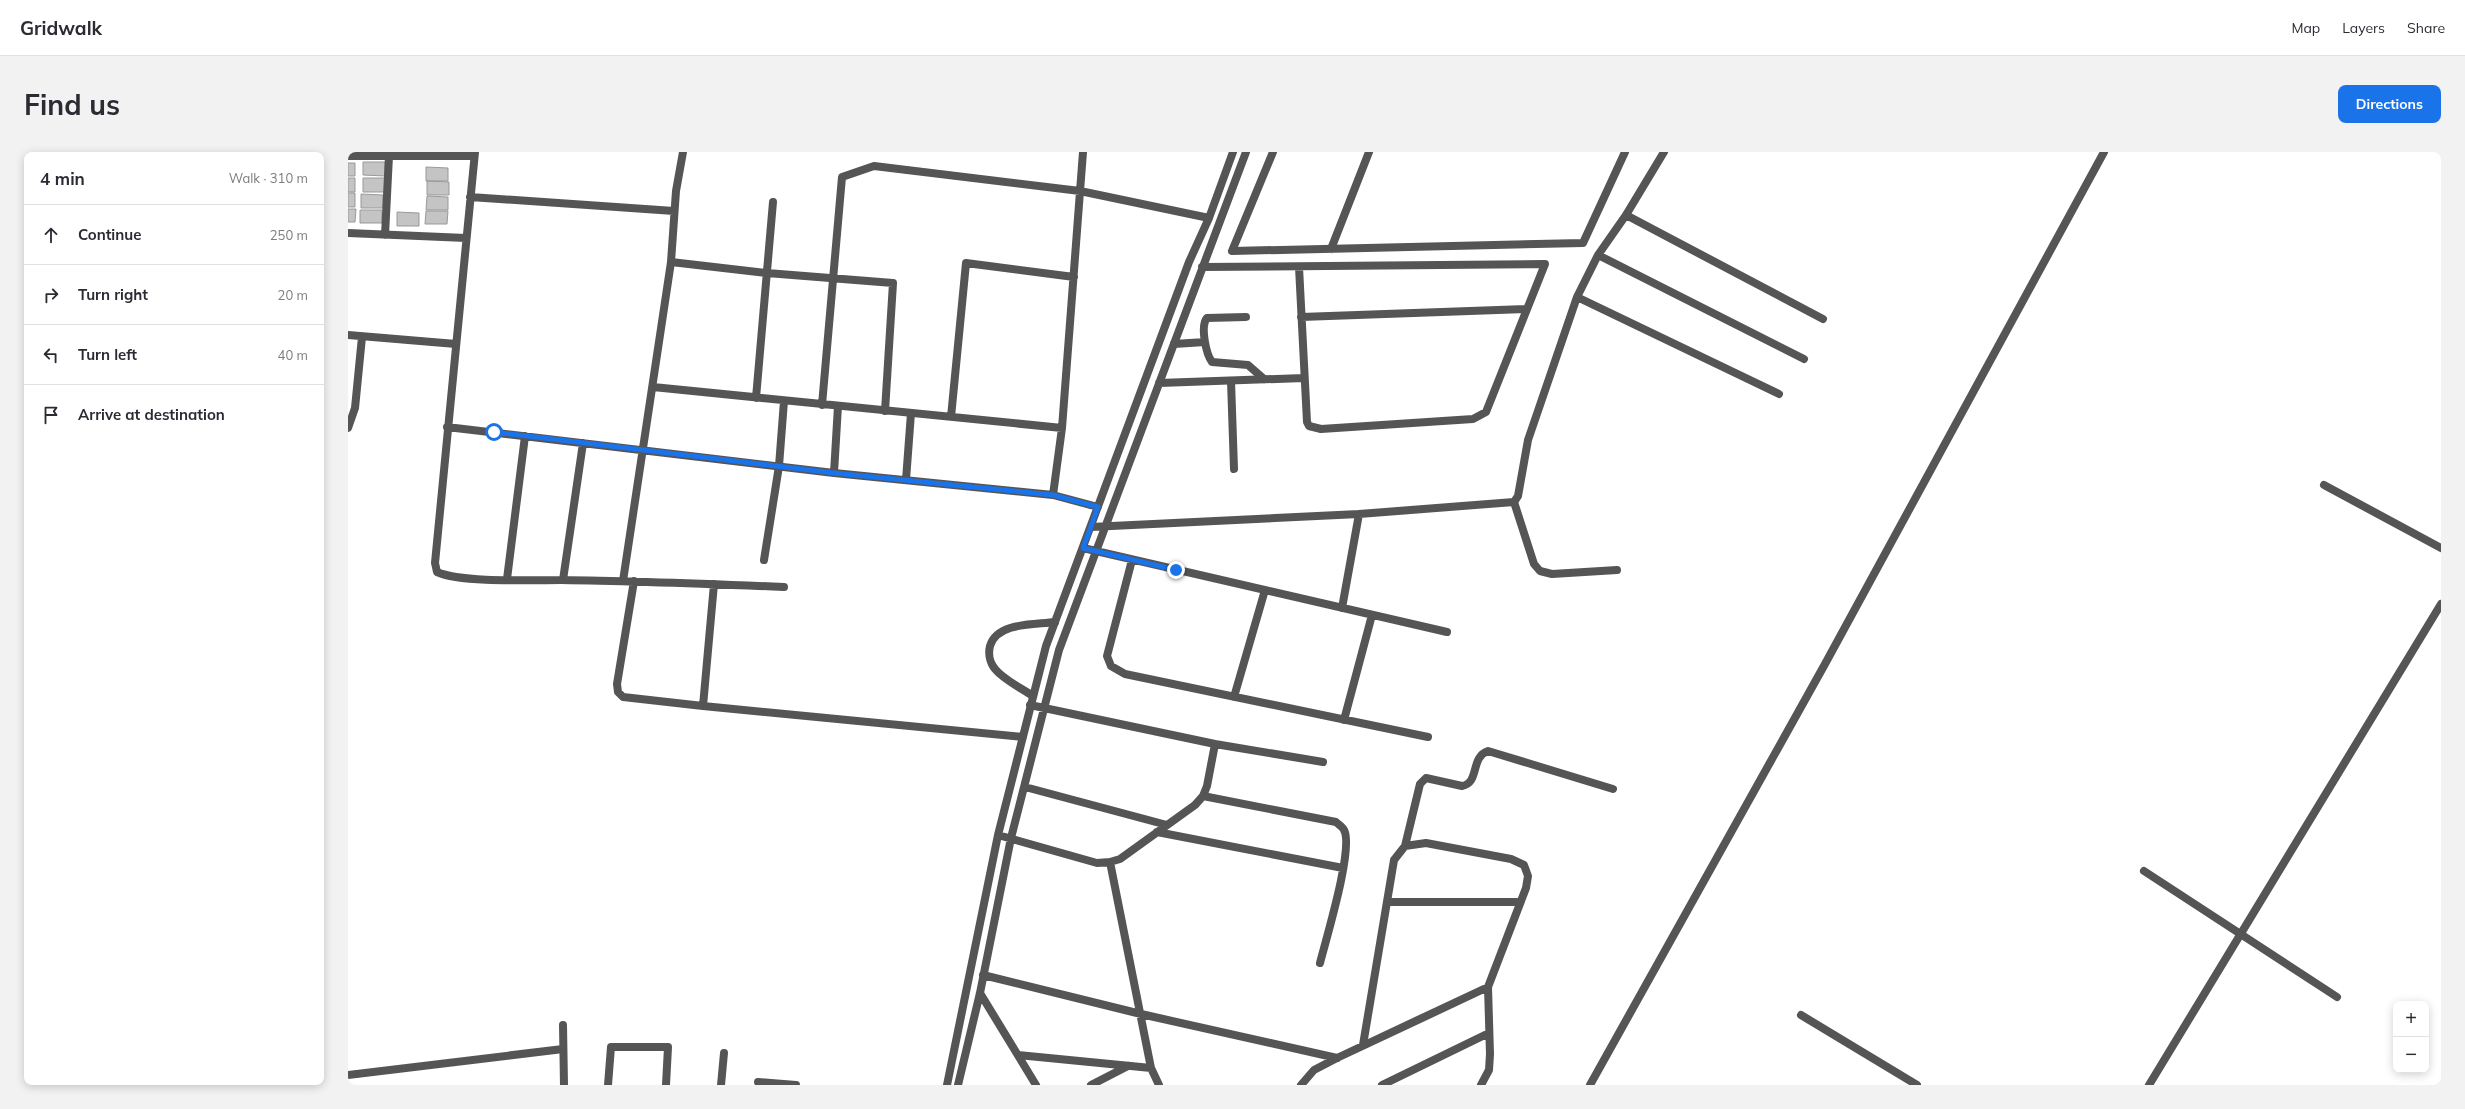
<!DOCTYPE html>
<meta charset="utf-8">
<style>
body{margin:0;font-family:Mulish,sans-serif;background:#f2f2f3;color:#2b2b33}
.controls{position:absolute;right:12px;bottom:12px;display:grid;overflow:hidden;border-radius:8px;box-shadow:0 2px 10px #0003}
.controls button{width:36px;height:36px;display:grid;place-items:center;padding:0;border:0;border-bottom:1px solid #e1e1e2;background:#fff;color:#2b2b33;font:20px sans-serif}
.stop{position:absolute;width:12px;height:12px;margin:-9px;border:3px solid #1a73e8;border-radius:50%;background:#fff}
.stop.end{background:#1a73e8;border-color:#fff;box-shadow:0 1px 4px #0008}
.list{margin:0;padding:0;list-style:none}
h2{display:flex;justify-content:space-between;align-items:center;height:52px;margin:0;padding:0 16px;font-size:17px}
h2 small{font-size:13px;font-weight:400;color:#7c7c81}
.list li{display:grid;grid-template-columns:26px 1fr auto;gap:12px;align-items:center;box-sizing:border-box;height:60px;padding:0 16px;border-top:1px solid #e1e1e2}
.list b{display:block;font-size:15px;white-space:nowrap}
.list em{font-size:13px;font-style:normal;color:#7c7c81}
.icon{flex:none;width:22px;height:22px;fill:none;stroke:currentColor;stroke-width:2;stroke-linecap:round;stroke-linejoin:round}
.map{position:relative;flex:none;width:2093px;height:933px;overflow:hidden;border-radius:8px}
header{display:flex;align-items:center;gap:24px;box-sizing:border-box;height:56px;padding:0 20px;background:#fff;border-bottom:1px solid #e1e1e2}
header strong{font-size:19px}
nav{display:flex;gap:22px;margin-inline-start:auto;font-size:14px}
.intro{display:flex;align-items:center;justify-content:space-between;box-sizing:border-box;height:96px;padding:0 24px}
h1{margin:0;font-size:28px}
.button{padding:10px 18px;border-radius:8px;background:#1a73e8;color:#fff;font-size:14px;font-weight:700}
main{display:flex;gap:24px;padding:0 24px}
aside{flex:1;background:#fff;border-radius:8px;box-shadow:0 2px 10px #0003}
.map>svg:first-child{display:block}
.building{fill:#c4c4c4;stroke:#999}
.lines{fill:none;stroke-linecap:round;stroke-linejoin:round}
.lane{stroke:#555;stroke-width:8}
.street{stroke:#555;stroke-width:8}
.route{stroke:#1a73e8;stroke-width:5}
</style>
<header>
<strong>Gridwalk</strong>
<nav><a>Map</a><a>Layers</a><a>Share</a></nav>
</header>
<div class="intro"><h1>Find us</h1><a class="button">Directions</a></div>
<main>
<aside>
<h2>4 min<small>Walk · 310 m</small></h2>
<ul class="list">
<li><svg class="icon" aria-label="ahead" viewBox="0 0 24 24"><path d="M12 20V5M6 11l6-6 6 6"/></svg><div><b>Continue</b></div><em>250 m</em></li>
<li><svg class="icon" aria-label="right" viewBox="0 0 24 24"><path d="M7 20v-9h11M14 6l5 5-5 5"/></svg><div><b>Turn right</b></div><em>20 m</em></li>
<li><svg class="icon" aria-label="left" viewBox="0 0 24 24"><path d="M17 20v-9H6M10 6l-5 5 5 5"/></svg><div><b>Turn left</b></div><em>40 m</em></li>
<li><svg class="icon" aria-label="arrive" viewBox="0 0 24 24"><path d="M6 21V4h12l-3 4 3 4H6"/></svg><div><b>Arrive at destination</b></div></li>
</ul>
</aside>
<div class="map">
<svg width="2093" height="933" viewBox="0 0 2093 933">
<rect width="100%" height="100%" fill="#fff"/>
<!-- building -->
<path class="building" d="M15 10H37V24L15 23Z
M0 11H7V24H0Z
M78 15 100 16V29H78Z
M0 26H7V40H0Z
M15 26H37V40H15Z
M79 29 101 30V43H79Z
M0 41H7V55H0Z
M13 42 35 43V56H13Z
M79 44 100 45V58H78Z
M0 57H8L7 70H0Z
M12 58H34V71H12Z
M78 59H100L99 72H77Z
M49 60 71 61V74H49Z"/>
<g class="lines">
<!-- lane -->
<path class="lane" d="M898 165 859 166C852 174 858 202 864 210L900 213 916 227
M826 192 857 190
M883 229 886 317
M1976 333 2093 396
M1166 350 1186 412 1192 419 1204 422 1269 418
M685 544C673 536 656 528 647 517 642 511 640 502 642 494 649 470 687 473 707 470
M1796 719 1989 845
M1453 863 1569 933"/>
<!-- street -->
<path class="street" d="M127 0 87 411 89 420C113 431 184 428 213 428 288 429 362 432 436 435
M925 0 884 99 1235 91 1277 0
M0 4H126
M122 45 326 59
M1278 63 1475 167
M0 81 118 86
M37 83 41 4
M983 97 1021 0
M1250 103 1456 207
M323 110 419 121 545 131 537 259
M854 115 1197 112 1138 260 1125 267 973 277 961 274 959 270 951 115
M1229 145 1431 242
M953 165 1179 157
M0 183 108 192
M811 231 956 226
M305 235 714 276
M408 246 425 50
M474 253 494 25 526 14 732 39 861 66
M603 265 618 111 726 125
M99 275 486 321 705 343 714 276 735 0
M0 276 7 256 14 185
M486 321 490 254
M558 328 563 261
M705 343 750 355
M743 375 1011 362 1166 350 1170 344 1180 288 1229 145 1250 103 1278 63 1316 0
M735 396 1099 480
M416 408 431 314 436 249
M784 408 759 504 763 514 777 522 1080 585
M159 427 177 284
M215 428 235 291
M275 429 323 110 328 39 335 0
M286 429 269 532 270 540 275 545 355 554 675 585
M994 456 1011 362
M886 545 917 438
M682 553 867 592 975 610
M355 554 366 432
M996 568 1024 463
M677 635 819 673
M855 644 988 670C990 672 995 675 996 678 1006 696 978 787 972 811
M809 680 995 716
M650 683 749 711 762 710 772 707 847 653 855 644 859 634 867 592
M1057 694 1072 632 1078 626 1114 634C1132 631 1122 605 1140 599L1265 637
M762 710 803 916 811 933
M1039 750H1172
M635 823 793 862 989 906
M632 841 688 933
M215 873 216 933
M1015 893 1046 708 1057 694 1078 691 1163 707 1176 713 1180 724 1178 736 1140 835 1142 902 1141 918 1133 933
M670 903 803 916
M0 923 215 897
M410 930 448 933
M260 933 263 895H320L318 933
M373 933 376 901
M599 933 650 683 698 494 841 110 861 66 885 0
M610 933 632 841 663 686 711 498 898 0
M743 933 780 914
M953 933 966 918 989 906 1140 835
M1034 933 1141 881
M1242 933 1477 512 1756 0
M1801 933 2093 452"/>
</g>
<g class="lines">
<!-- route -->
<path class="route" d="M146 280 486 321 705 343 750 355 735 396 828 418"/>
</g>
</svg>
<div class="controls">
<button>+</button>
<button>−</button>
</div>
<div class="stop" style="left:146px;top:280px"></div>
<div class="stop end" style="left:828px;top:418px"></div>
</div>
</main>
